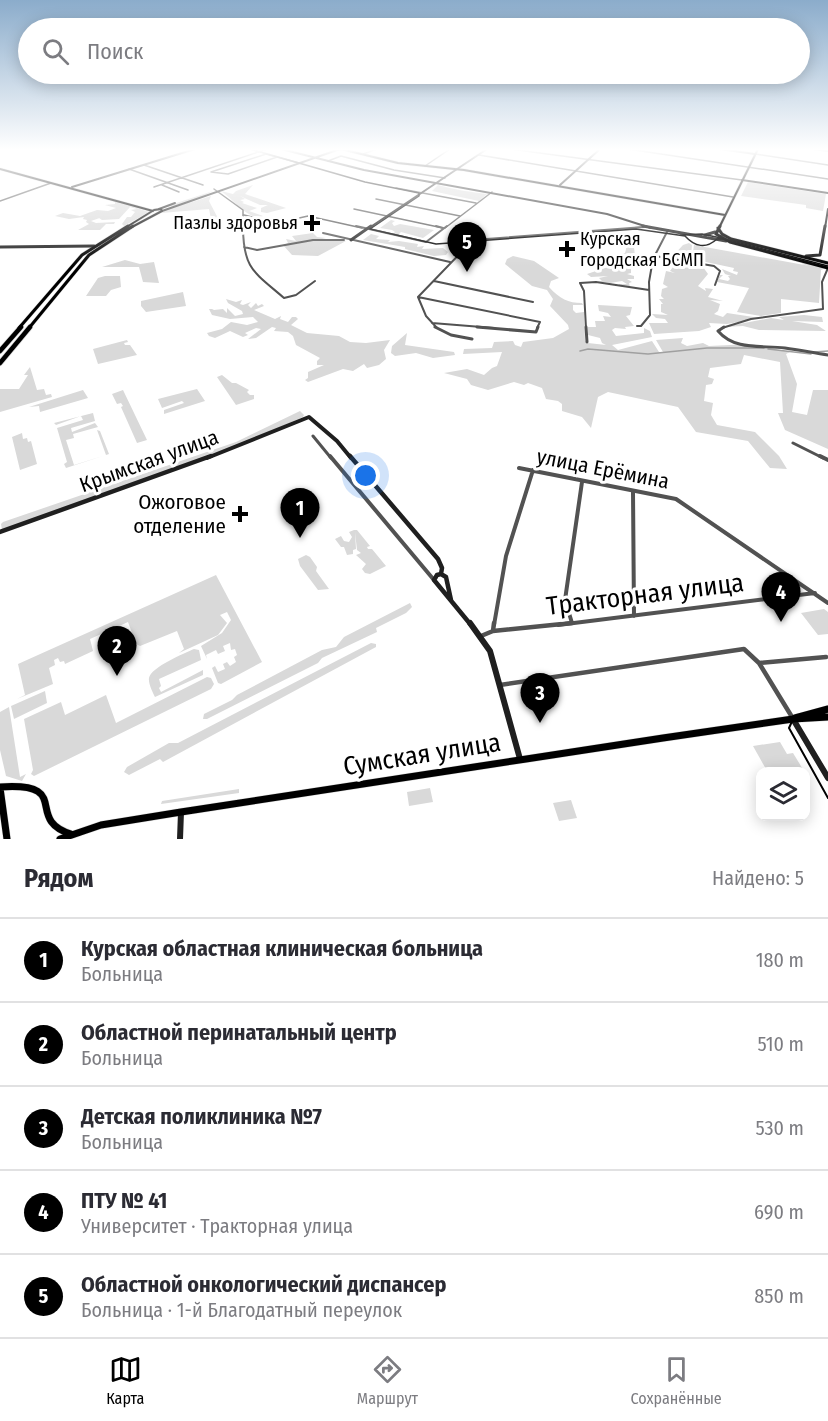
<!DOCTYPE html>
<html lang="ru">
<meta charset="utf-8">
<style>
body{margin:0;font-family:"Fira Sans Condensed",sans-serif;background:#f7f7f7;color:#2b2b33}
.controls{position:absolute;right:18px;bottom:18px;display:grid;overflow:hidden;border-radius:12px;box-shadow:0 3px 15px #0003}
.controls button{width:54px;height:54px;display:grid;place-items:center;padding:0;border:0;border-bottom:2px solid #e1e1e2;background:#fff;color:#2b2b33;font:30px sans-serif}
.you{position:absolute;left:366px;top:476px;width:21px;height:21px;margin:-15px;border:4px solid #fff;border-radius:50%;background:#1a73e8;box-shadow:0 0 0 9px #1a73e833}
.badge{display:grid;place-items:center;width:39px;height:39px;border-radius:50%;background:#000;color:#fff;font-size:20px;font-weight:700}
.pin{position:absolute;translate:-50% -50px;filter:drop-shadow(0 2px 3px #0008)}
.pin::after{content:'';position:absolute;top:32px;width:21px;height:18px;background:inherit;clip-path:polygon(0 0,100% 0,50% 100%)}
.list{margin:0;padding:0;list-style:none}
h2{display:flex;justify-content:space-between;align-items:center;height:78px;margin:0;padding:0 24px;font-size:26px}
h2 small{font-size:20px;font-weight:400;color:#7c7c81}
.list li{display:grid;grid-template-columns:39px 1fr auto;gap:18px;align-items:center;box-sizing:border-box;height:84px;padding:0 24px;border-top:2px solid #e1e1e2}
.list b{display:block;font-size:22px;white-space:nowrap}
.list p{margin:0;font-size:20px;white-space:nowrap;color:#7c7c81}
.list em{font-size:20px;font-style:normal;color:#7c7c81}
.icon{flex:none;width:33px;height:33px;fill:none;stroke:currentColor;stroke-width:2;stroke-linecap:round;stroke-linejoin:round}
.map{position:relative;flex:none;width:828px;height:839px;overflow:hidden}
.search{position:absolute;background:#fff;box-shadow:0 3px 15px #0003;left:18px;right:18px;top:18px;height:66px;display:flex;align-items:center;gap:15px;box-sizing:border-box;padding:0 21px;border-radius:33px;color:#7c7c81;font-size:22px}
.sheet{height:498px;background:#fff}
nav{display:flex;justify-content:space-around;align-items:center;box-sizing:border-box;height:84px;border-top:2px solid #e1e1e2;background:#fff;font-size:16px;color:#7c7c81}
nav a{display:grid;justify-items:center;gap:3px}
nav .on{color:#000}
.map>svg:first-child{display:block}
.green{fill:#d9d9d9}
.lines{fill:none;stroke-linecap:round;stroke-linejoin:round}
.stream{stroke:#a0a0a0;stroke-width:1.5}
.primary-far3-casing{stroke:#dbdbdb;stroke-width:3}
.primary-far2-casing{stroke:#dbdbdb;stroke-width:4}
.primary-far1-casing{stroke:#dbdbdb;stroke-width:6}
.primary-casing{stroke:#dbdbdb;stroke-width:8}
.street-far4{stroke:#525252;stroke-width:1.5}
.street-far3{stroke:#525252;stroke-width:2}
.street-far2{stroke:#525252;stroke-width:3}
.street-far1{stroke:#525252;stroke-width:4}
.street{stroke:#525252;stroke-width:4.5}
.secondary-far4{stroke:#1f1f1f;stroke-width:2}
.secondary-far3{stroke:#1f1f1f;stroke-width:3}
.secondary-far2{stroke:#1f1f1f;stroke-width:4}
.secondary-far1{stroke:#1f1f1f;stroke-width:4.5}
.secondary{stroke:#1f1f1f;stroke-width:6}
.primary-far3{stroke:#000;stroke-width:2}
.primary-far2{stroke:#000;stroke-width:3}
.primary-far1{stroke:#000;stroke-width:4.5}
.primary{stroke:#000;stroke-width:7}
.tram-far1{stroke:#000;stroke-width:1.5}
.tram{stroke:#000;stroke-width:2}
.poi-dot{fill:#000;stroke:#fff;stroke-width:2}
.labels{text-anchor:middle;stroke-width:6;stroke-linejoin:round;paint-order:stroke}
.far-poi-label{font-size:18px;fill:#000;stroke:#fff;text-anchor:end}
.street-label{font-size:21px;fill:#000;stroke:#fff}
.poi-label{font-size:21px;fill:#000;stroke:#fff;text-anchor:end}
.near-street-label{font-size:26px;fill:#000;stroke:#fff}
</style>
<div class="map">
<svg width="828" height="839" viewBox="0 0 828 839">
<rect width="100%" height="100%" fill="#fff"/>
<!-- green -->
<path class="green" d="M748 182 826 194 823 211 806 208V205L741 196Z
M253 185 245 194 286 208 267 213 261 212V208L268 205H260L240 196 245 199 240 200 244 202 242 203 257 208 249 211 263 216 244 220 245 216 258 218C243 214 234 200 221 191L233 194 236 191Z
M438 185C456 190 471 192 487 194L479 201 432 191Z
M213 191 189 203 211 196 209 201 222 226 213 229 209 209 161 213 172 206 164 207Z
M115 201 149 212 124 226 122 224 127 217H131L135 212 131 210 137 209 130 207 119 219 102 220 99 218 111 214 91 221 96 223 115 222 114 224H106L100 230H78L89 224 86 222 87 220 83 219 84 217 69 219 55 216 63 213 80 216 97 210 108 211 116 208 105 205 115 204Z
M391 220 395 221 392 223 394 226 400 224 434 230 423 238 401 232 398 235 393 234 395 232 392 230 380 228Z
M313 233 317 237 326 238 318 240 346 241 318 256 292 255 283 245 288 243 286 239 296 241 292 236Z
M618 233 634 234 635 239 640 242V245L634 247 635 256H632L634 260H627L632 264 626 266V268L631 269V273L627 274 634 276V279H627L632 282 629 283 630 287 619 286V284H627L622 281 610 283 596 281H602L599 278 608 276 591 277 587 274 614 265 616 260 611 254 628 258 620 254 625 253 628 241Z
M371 234 379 236 376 239 390 240 388 242 399 241 418 244 417 247 424 246 422 249 443 248 448 252 446 255 434 256 405 249V247L363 240Z
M689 243 692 245 691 255H687L686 257 692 259 694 245 810 266 802 264 804 262 826 268 821 270 819 303 781 299V313L761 316 737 312 749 288 717 282 720 275H723L719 279 728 281 730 279 728 276H731L725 274 722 269 737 275 738 272 733 271 734 268 692 259 671 258 683 245Z
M513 256 534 261 559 278 551 281 549 287C560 299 568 303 582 303L583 305H573V310L576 313 584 312 585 341 588 343 606 345 602 343 600 338 588 335V327H596L595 321H605L603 316 611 317 608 313 599 311 598 305C612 306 618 306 632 307L630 315 626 316 634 326 625 327 626 329 615 328 612 330 616 336 644 333V328L650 331 652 337 612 345 618 350 652 341 659 352H663L656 340 683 338 681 343 687 346 703 343 709 346 751 344 790 352 786 354 797 384 792 412 807 415 813 390H828V449L785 430 778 413H783L780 362 744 355 741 364 710 368 708 377 714 379 712 384 706 385 704 401 713 403 711 415 717 425 755 432 779 456 787 469 770 468 748 441 696 432 678 407 608 392 598 397 591 428 582 417 562 411V404L558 401 546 399 542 388 528 383 524 385 514 382 488 390 471 385 467 379 444 373 467 369 484 375 492 368 497 366 502 352 463 354 464 349 492 348 494 342 513 341 515 345 521 347 523 342 553 338 569 329 568 325 550 306 553 299 547 290 532 286 505 264 507 259Z
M125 260 140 264 154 262 159 283 143 282 139 267H102Z
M671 261 703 267 708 274 698 286 706 291 705 288 713 289 708 297 723 301 710 300 720 304 718 311 714 314 723 317 727 313 760 318 727 324 709 323 711 327 699 331 654 334 649 323H668L665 319 656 318 652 314 668 315 661 312V304H663L659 299H664L661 296 662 289 668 287 663 284 666 271 675 273 670 271 675 264 666 262Z
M105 276H120L121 287 111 290 106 296H86L98 278Z
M183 292 186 306 146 312 141 306V301Z
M226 299 236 302 242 300 240 304 243 305 251 302 248 305 251 308 256 303 258 306 262 304 264 306 254 310 275 319 281 316 280 319 288 322 292 317H296L298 319 291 325 307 333 339 336 350 342 366 343 390 340 384 350 386 359 379 365 367 368 364 364 353 371 343 369 308 382 305 380 308 378V372L324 365H317V361L320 358 296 345 293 336 288 332 274 331 276 328 272 327 256 338 248 339 261 329 256 328 245 333 248 335 243 337 230 331 215 338 209 336 207 333 222 329 231 322 247 325 258 322 253 317 230 319 212 315 209 309H212L214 310 223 309 227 313V308L235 316 243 314 242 311 228 303Z
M804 315 822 317 823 322 792 321 817 325 826 331 759 330 743 326 723 327 771 318 784 320 779 317Z
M407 333 405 345 454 352 455 355 433 358 416 353 395 356 391 353 392 346Z
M127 340 128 342 124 343 125 345H130L137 355 98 364 93 349Z
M30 367 37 390 44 389 46 395 51 394 52 397 0 412V389H19L28 375H24Z
M222 375 232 383H236L249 390 247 392 250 395H254V399L236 405 217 377Z
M197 389 205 401 164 414V410L184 403 182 401 162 408 158 399Z
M83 390 88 398 40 412 39 406 29 407Z
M123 390 147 440 137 443 121 407 123 406 121 403 117 404 112 394Z
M300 411 304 415 303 417 244 443 2 530 1 524 3 522 236 442Z
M93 413 95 421 71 428 72 432 95 423 98 427 73 434 74 438 66 440 74 465 106 455 97 430 100 431 109 454 66 468 64 464 67 462 57 428 83 420 81 416 56 425 54 423Z
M22 433 23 439 27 438 28 442 31 441 37 464 20 470 12 437Z
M354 530H357L370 546 367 547 368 549H372L386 566 370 574 365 573 362 569 366 564 356 555 361 553 357 550 355 532 356 549 353 550V554L347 555 344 547H341L335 539 341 536 344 541 349 542 352 537 349 532Z
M306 555 310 557 317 567 316 571 329 589 318 590 300 566 298 559Z
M216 575 262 662 221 684 218 683 212 668 215 666 218 672 225 669 223 664 227 662 230 666 236 662 234 657 237 655 235 649 231 650 230 643 223 646 225 651 218 654 216 650 206 655 207 659 201 646 222 633 231 620 227 612 220 615 227 623 218 635 179 653 184 649 177 631 140 646 136 644 128 622 90 639 93 651 65 664 64 661 60 662 58 658 54 660 55 665 49 668 53 684 17 699 25 695 18 664Z
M410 603 412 607 406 613 376 628 377 632 322 658 318 663 207 719H203L204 714 232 700 237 695 322 650 336 647 344 637Z
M824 609 828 612V634L818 635 801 613Z
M371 643 376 644V647L163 762 160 759 129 775 124 772 127 767 169 743H178Z
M194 649 199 650 201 660 159 679 161 686 159 688 161 692 203 670V675L155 697C153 693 148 683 149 678 151 667 185 653 194 649Z
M207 677 211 678 214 684 211 689 34 776 31 774 33 770 24 719 61 702 65 715 106 695 116 723Z
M45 691 47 703 14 719 11 706Z
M9 707 20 777 26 774 22 781 6 776 0 750V712Z
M780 742 787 754 793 753 804 771H767L753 746Z
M430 788 433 802 409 806 407 792Z
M239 789V793L161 804 162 801Z
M571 800 577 818 559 821 553 803Z"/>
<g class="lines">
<!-- stream -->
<path class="stream" d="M768 349 811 354
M580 351 588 349 648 354 707 348H764
M814 352 828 351"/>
<defs>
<path id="primary-far3" d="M341 149 398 163 464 170 725 215
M0 169 153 211
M125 228 154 210 161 209 162 211
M130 228 162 211
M719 228 758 149"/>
<path id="primary-far2" d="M720 226 716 234 730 242 828 268
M718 228 722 234 731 239 828 263
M19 328 82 255 128 226
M29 328 89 255 133 226"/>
<path id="primary-far1" d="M0 351 21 327
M0 363 30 327"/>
<path id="primary" d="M795 718 828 709
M0 787C74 782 23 819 71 834
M0 788 7 839
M60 839 101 825 181 812 663 738 793 719 828 717"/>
</defs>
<!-- primary-far3 casing -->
<use href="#primary-far3" class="primary-far3-casing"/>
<!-- primary-far2 casing -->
<use href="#primary-far2" class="primary-far2-casing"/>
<!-- primary-far1 casing -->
<use href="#primary-far1" class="primary-far1-casing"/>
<!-- primary casing -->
<use href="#primary" class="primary-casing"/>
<!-- street-far4 -->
<path class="street-far4" d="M250 149 257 151
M510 149 742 180
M628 149 828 179
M266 154 211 172 228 174 277 157
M266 154 299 163
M363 154 377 149
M755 154 828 165
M479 155 733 197
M328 161 341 156 394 170 445 178
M144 165 203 185
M425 166 450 149
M129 169 188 190
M162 185 179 192
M154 187 267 149
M396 188 476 203
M214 189 243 210V228
M376 199 460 216
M0 201 51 183
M354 209 443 228
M244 215 277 223 308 216 362 228
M445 228 492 192
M631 228 644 227"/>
<!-- street-far3 -->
<path class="street-far3" d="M243 226C243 269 254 272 284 298L296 295 315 281
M356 226 426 242 447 226
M436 226 443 228
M323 233 450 262
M455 243 471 241
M244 247 257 250 313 240H344
M655 256 714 266 720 271 715 285
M434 281 533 302
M418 297 473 240 644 227
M418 297 540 322 537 328
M418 297 426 316 437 328
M432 323 494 328
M637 326H641L650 315 649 282 653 259 668 230
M586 328 584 291 580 283 596 282 649 290
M722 328 751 319 823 309 822 282 828 268"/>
<!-- street-far2 -->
<path class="street-far2" d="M435 327 451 335 472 339
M477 327 536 332 538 327
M586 327 587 342
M724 327 718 331C735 351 762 345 785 348 800 350 814 353 828 355
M313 436 331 458
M793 443 823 458"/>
<!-- street-far1 -->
<path class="street-far1" d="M330 456 434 580
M820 456 828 460
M519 468 676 499 828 603
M633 491 634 616
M572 623 565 600 582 482
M494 625 506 556 533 470
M558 625 815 593"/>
<!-- street -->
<path class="street" d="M493 631 494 623
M481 636 493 631 572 623
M500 685 744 649 759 663
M792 717 759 663 826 657"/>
<!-- secondary-far4 -->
<path class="secondary-far4" d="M281 149 364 170 607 214 651 228
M720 149 755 154
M813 149 828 151
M742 180 828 193
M560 185 600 149
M72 187 195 149
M159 209 175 203
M162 211 340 149
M369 228 487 149
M825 228 828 209"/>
<!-- secondary-far3 -->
<path class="secondary-far3" d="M643 226 726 241
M705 235 715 232
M351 240 371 226
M0 247 94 246
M820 255 825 226
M806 256 820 255"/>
<!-- secondary-far2 -->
<path class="secondary-far2" d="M207 458 309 417 337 441 351 458"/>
<!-- secondary-far1 -->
<path class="secondary-far1" d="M350 456 438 559 442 568 441 574 437 575 434 580 471 625
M0 532 211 456
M441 574 446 577 451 600"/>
<!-- secondary -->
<path class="secondary" d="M470 623 490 651 520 759
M793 719 828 778
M180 839 181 812"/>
<!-- primary-far3 -->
<use href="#primary-far3" class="primary-far3"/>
<!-- primary-far2 -->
<use href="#primary-far2" class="primary-far2"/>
<!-- primary-far1 -->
<use href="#primary-far1" class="primary-far1"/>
<!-- primary -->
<use href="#primary" class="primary"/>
<!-- tram-far1 -->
<path class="tram-far1" d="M250 149 365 182 419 193V196L370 229 436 244 636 229 685 236C695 247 706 249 717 239H725L828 266
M680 235 702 234 721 238"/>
<!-- tram -->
<path class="tram" d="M828 711 794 717 789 728 828 798"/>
</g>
<!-- sky -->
<linearGradient id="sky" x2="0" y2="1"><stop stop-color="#8baccb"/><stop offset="0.56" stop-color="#fff"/><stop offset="1" stop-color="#fff" stop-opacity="0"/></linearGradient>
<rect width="828" height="267" fill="url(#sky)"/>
<!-- markers -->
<g class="poi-dot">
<path d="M309 214h6v6h6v6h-6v6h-6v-6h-6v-6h6z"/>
<path d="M564 240h6v6h6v6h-6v6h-6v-6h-6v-6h6z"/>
<path d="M237 505h6v6h6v6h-6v6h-6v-6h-6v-6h6z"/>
</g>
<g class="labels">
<!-- far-poi labels -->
<g class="far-poi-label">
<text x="298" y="229">Пазлы здоровья</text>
<text x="580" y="245" text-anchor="start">Курская<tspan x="580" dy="21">городская БСМП</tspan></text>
</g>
<!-- street labels -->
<g class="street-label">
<text transform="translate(149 461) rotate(-20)" y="7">Крымская улица</text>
<text transform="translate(603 469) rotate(11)" y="7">улица Ерёмина</text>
</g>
<!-- poi labels -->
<g class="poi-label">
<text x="226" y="509">Ожоговое<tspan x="226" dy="24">отделение</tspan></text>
</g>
<!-- near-street labels -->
<g class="near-street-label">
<text transform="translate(645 594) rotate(-7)" y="9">Тракторная улица</text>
<text transform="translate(422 754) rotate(-9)" y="9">Сумская улица</text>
</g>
</g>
</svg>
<div class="controls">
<button><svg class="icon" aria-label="layers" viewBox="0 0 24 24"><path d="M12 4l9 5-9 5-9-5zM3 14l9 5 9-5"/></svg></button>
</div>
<div class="you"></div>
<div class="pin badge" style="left:300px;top:538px">1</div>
<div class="pin badge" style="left:117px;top:676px">2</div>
<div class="pin badge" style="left:540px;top:723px">3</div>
<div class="pin badge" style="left:781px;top:622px">4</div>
<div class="pin badge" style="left:467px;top:272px">5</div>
<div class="search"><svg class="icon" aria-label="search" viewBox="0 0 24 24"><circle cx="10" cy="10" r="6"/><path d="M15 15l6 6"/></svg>Поиск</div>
</div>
<section class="sheet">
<h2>Рядом<small>Найдено: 5</small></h2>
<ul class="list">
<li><span class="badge">1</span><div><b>Курская областная клиническая больница</b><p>Больница</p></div><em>180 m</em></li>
<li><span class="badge">2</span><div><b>Областной перинатальный центр</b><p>Больница</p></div><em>510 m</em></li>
<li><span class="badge">3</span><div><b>Детская поликлиника №7</b><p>Больница</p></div><em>530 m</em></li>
<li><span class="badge">4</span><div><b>ПТУ № 41</b><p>Университет · Тракторная улица</p></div><em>690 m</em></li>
<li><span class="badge">5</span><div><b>Областной онкологический диспансер</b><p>Больница · 1-й Благодатный переулок</p></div><em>850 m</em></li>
</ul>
</section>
<nav>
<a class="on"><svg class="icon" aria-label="map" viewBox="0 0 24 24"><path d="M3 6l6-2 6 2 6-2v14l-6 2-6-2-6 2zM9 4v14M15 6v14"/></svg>Карта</a>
<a><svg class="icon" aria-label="directions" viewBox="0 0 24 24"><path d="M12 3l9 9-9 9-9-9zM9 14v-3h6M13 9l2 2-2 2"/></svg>Маршрут</a>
<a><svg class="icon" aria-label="saved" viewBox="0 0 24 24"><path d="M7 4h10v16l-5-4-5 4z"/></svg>Сохранённые</a>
</nav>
